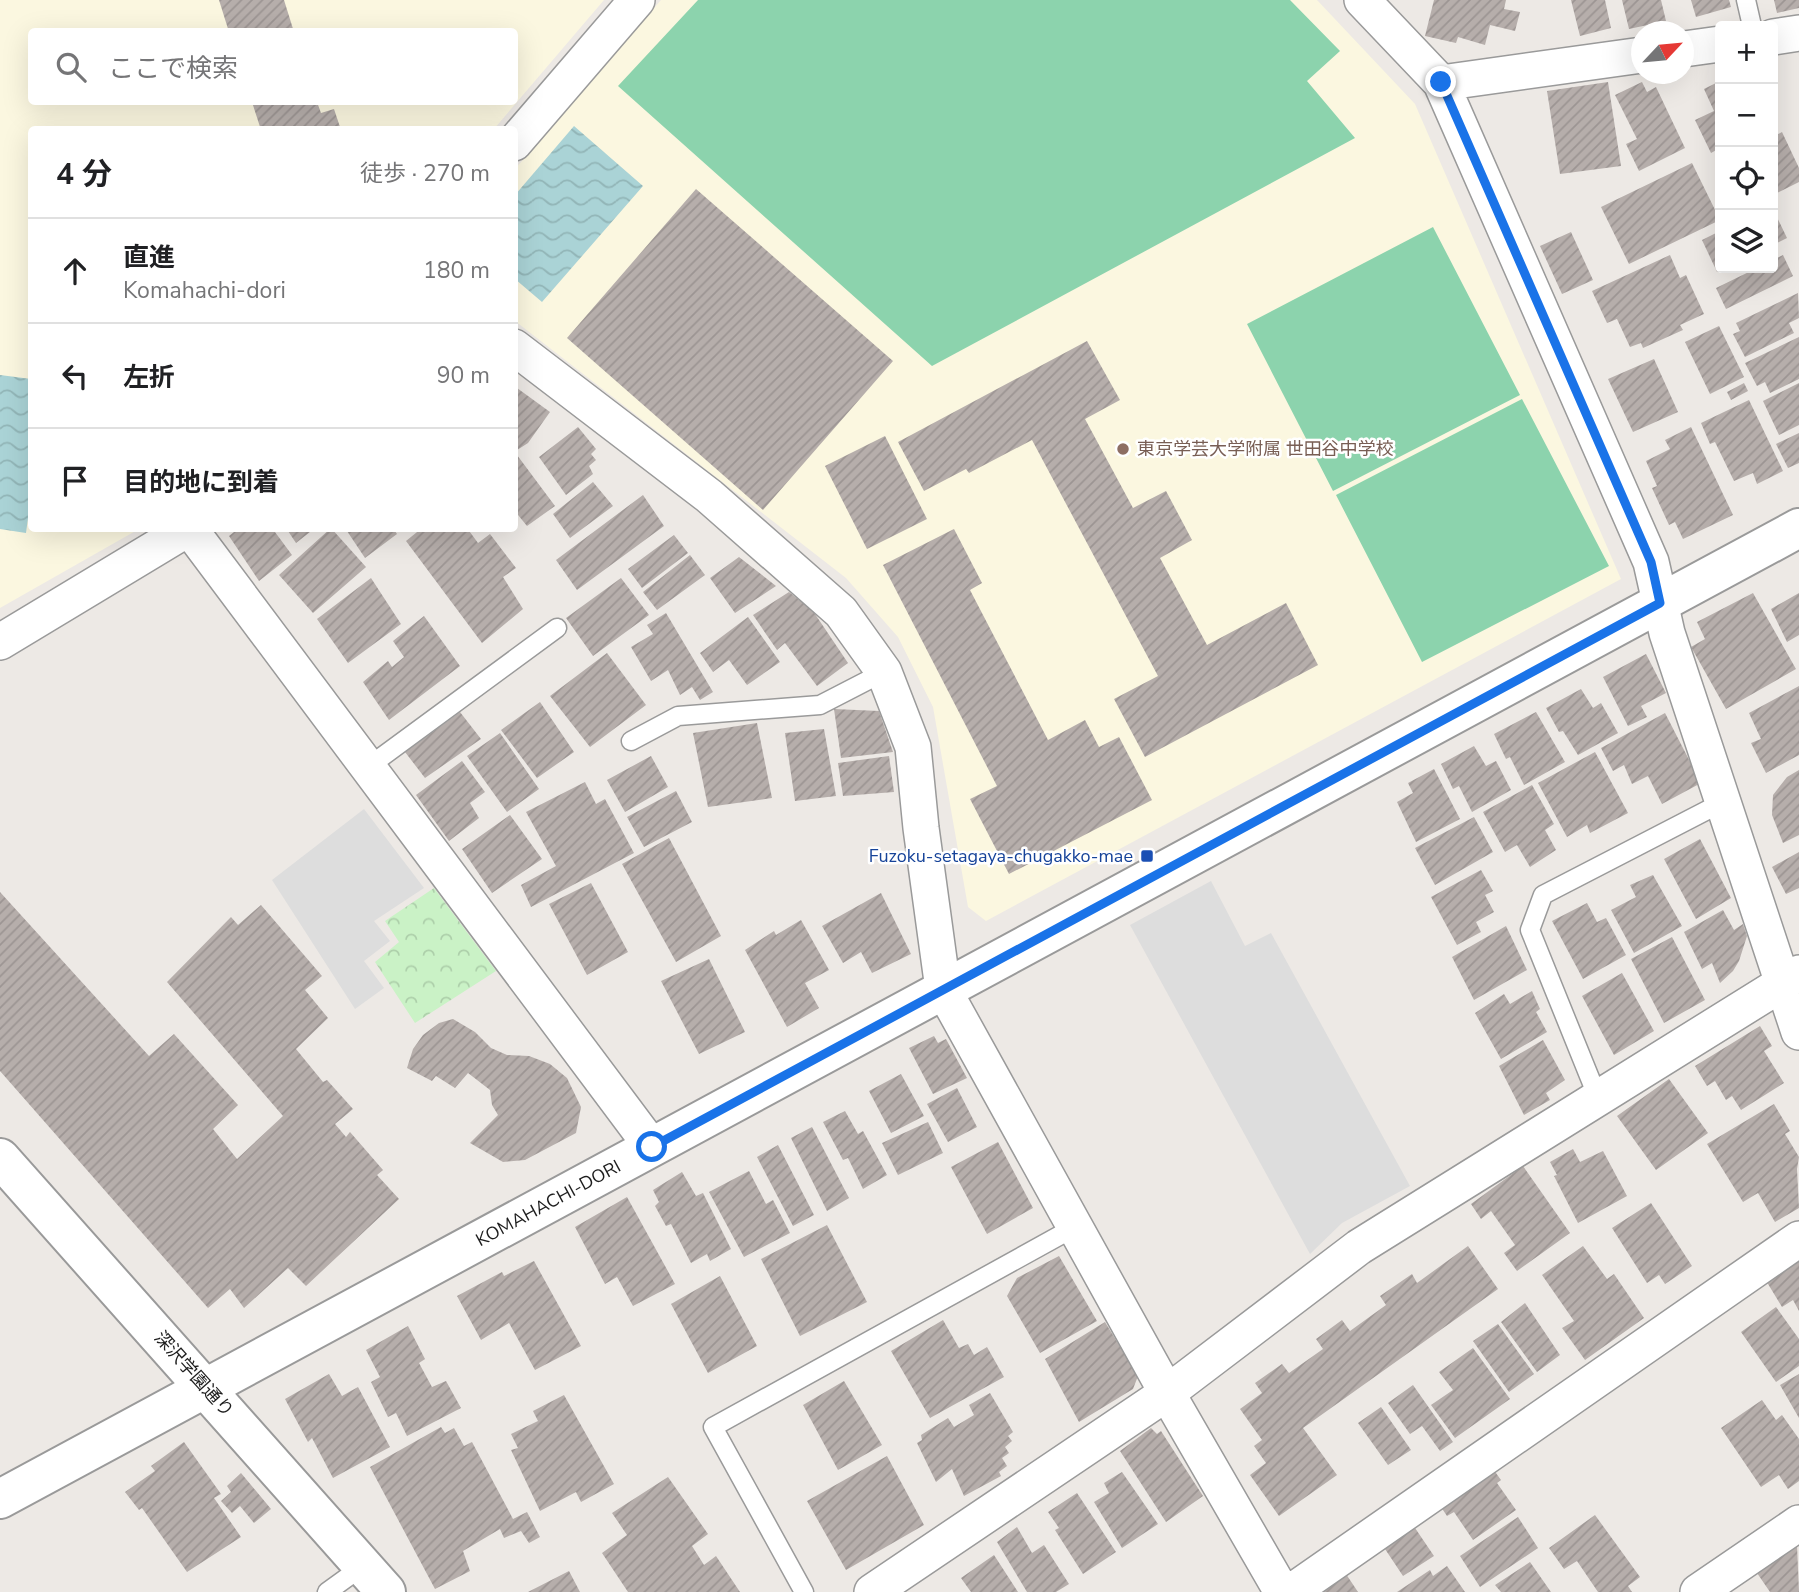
<!DOCTYPE html>
<html lang="ja">
<meta charset="utf-8">
<style>
body{margin:0;font-family:"Nunito Sans","Noto Sans JP",sans-serif;background:#f6f6f6;color:#202124}
.controls{position:absolute;right:21px;top:21px;display:grid;overflow:hidden;border-radius:7px;box-shadow:0 7px 28px #0002}
.controls button{width:63px;height:63px;display:grid;place-items:center;padding:0;border:0;border-bottom:2px solid #e0e0e0;background:#fff;color:#202124;font:35px sans-serif}
.compass{position:absolute;left:1631px;top:21px;width:63px;height:63px;border-radius:50%;background:#fff;box-shadow:0 7px 28px #0002;rotate:64deg}
.stop{position:absolute;width:21px;height:21px;margin:-16px;border:5px solid #1a73e8;border-radius:50%;background:#fff}
.stop.end{background:#1a73e8;border-color:#fff;box-shadow:0 2px 7px #0008}
.list{margin:0;padding:0;list-style:none}
h2{display:flex;justify-content:space-between;align-items:center;height:91px;margin:0;padding:0 28px;font-size:30px}
h2 small{font-size:23px;font-weight:400;color:#757577}
.list li{display:grid;grid-template-columns:46px 1fr auto;gap:21px;align-items:center;box-sizing:border-box;height:105px;padding:0 28px;border-top:2px solid #e0e0e0}
.list b{display:block;font-size:26px;white-space:nowrap}
.list p{margin:0;font-size:23px;white-space:nowrap;color:#757577}
.list em{font-size:23px;font-style:normal;color:#757577}
.icon{flex:none;width:38px;height:38px;fill:none;stroke:currentColor;stroke-width:2;stroke-linecap:round;stroke-linejoin:round}
.map{position:relative;flex:none;width:1799px;height:1592px;overflow:hidden}
.search{position:absolute;background:#fff;box-shadow:0 7px 28px #0002;left:28px;top:28px;width:490px;height:77px;display:flex;align-items:center;gap:18px;box-sizing:border-box;padding:0 24px;border-radius:7px;color:#757577;font-size:26px}
.panel{position:absolute;background:#fff;box-shadow:0 7px 28px #0002;left:28px;top:126px;width:490px;height:406px;border-radius:7px}
.map>svg:first-child{display:block}
.education{fill:#fbf7e0;fill-rule:evenodd}
.park{fill:url(#park-crowns)}
.pitch{fill:#8cd3ad}
.parking{fill:#ddd}
.water{fill:url(#water-waves)}
.building{fill:url(#building-hatch)}
.lines{fill:none;stroke-linecap:round;stroke-linejoin:round}
.service-casing{stroke:#9a9a9a;stroke-width:21}
.minor-casing{stroke:#9a9a9a;stroke-width:38}
.tertiary-casing{stroke:#9a9a9a;stroke-width:42}
.service{stroke:#fff;stroke-width:18}
.minor{stroke:#fff;stroke-width:35}
.tertiary{stroke:#fff;stroke-width:38}
.route{stroke:#1a73e8;stroke-width:9}
.education-dot{fill:#8d6e63;stroke:#fff;stroke-width:2.5}
.transit-dot{fill:#1a4fb4;stroke:#fff;stroke-width:2.5}
.labels{text-anchor:middle;stroke-width:5;stroke-linejoin:round;paint-order:stroke}
.education-label{font-size:18px;fill:#785e54;stroke:#fff;text-anchor:start}
.transit-label{font-size:18px;fill:#164399;stroke:#fff;text-anchor:end}
.street-label{font-size:18px;fill:#1d1d1d;stroke:#fff}
</style>
<div class="map">
<svg width="1799" height="1592" viewBox="0 0 1799 1592">
<defs>
<pattern id="park-crowns" width="20" height="18" patternUnits="userSpaceOnUse" patternTransform="scale(1.75)"><rect width="20" height="18" fill="#caf2c6"/><path d="M2 6a3 3 0 1 1 6 0M12 15a3 3 0 1 1 6 0" fill="none" stroke="#adcfaa"/></pattern>
<pattern id="water-waves" width="16" height="10" patternUnits="userSpaceOnUse" patternTransform="scale(1.75)"><rect width="16" height="10" fill="#aad3d6"/><path d="M0 5q4-4 8 0t8 0" fill="none" stroke="#92b5b7"/></pattern>
<pattern id="building-hatch" width="6" height="6" patternUnits="userSpaceOnUse" patternTransform="scale(1.75)"><rect width="6" height="6" fill="#b6aeab"/><path d="M-1 1l2-2M0 6l6-6M5 7l2-2" fill="none" stroke="#9c9593"/></pattern>
</defs>
<rect width="100%" height="100%" fill="#ede9e5"/>
<!-- education -->
<path class="education" d="M0 0H604L494 129 32 130V528L139 529 0 608ZM32 32H514V102H32Z
M661 0H1317L1415 104 1621 579 986 921 968 907 933 707 898 637 846 578 515 321V169Z"/>
<!-- park -->
<path class="park" d="M434 888 496 971 415 1023 375 962 399 942 385 921Z"/>
<!-- pitch -->
<path class="pitch" d="M698 0H1290L1340 51 1307 81 1355 138 932 366 618 86Z
M1433 227 1520 395 1333 491 1247 324Z
M1522 399 1609 566 1422 662 1336 495Z"/>
<!-- parking -->
<path class="parking" d="M364 809 424 888 374 921 390 941 364 961 384 988 355 1009 272 880Z
M1211 881 1245 946 1271 933 1410 1186 1342 1223 1310 1254 1130 925Z"/>
<!-- water -->
<path class="water" d="M574 126 643 186 542 302 515 279V195Z
M0 375 31 379 32 488 26 533 0 529Z"/>
<!-- building -->
<path class="building" d="M219 0H284L294 32H229Z
M1434 0H1506L1504 9 1520 12 1515 31 1490 25 1485 45 1458 37 1456 43 1425 36Z
M1571 0H1605L1611 28 1580 36Z
M1622 0H1661L1666 21 1629 29Z
M1691 0H1729L1731 7 1696 17Z
M1774 0H1799V8L1777 13Z
M1720 81V148L1711 153 1695 120 1714 111 1704 89Z
M1608 82 1621 166 1560 174 1547 91Z
M1642 82 1647 92 1656 87 1685 148 1639 171 1626 144 1637 139 1615 95Z
M252 102H317L321 113 334 109 341 130H261Z
M1782 132 1799 168V182L1773 195V137Z
M1692 163 1720 220 1629 264 1601 207Z
M696 189 893 361 763 510 567 338Z
M1773 209 1787 238 1773 245Z
M1720 231V268H1727L1717 272 1702 240Z
M1571 232 1593 280 1562 294 1540 246Z
M1670 255 1680 278 1686 275 1704 314 1680 325 1683 330 1643 348 1641 343 1630 347 1617 319 1607 323 1592 291Z
M1783 255 1793 276 1726 309 1716 288 1757 268H1773V260Z
M1798 293 1799 318 1789 323 1794 333 1745 357 1733 334 1740 331 1736 323Z
M1719 326 1744 377 1710 394 1685 342Z
M1799 337V379L1770 393 1765 382 1757 386 1745 363Z
M1087 341 1120 400 1085 419 1133 508 1166 491 1192 540 1160 558 1207 645 1286 603 1318 665 1145 757 1114 699 1158 676 1032 440 969 473 966 469 924 491 898 442Z
M1654 359 1678 412 1633 432 1608 379Z
M1744 383 1748 391 1731 400 1727 392Z
M1799 383V425L1779 435 1763 401Z
M517 388 550 412 528 443 514 452V392Z
M1749 400 1783 471 1757 484 1753 473 1734 481 1715 442 1710 444 1701 423Z
M578 427 596 449 591 454 596 460 589 466 593 474 566 495 539 457Z
M1691 427 1733 515 1683 539 1675 522 1669 525 1652 488 1657 486 1646 461 1670 449 1665 440Z
M1799 433V463L1788 468 1776 444Z
M885 436 927 519 867 549 825 466Z
M517 455 555 506 527 526 514 510V456Z
M593 482 613 506 570 538 553 514Z
M643 495 664 526 577 590 556 560Z
M232 528H272L292 555 259 581 229 536 234 532Z
M286 528H315L296 543Z
M331 528 366 567 313 613 279 575Z
M345 528H393L397 534 365 558Z
M422 528H467L478 543 490 534 516 568 503 577 523 609 482 643 406 541Z
M954 529 982 583 970 590 1048 740 1085 720 1099 747 1119 737 1152 800 1009 874 970 799 997 786 883 565Z
M674 535 688 553 642 588 628 569Z
M690 555 705 575 657 610 643 592Z
M739 557 776 586 735 613 710 578Z
M371 578 401 624 348 663 317 619Z
M621 578 649 615 593 656 566 618Z
M789 592 813 611 848 663 817 686 785 643 777 650 753 615Z
M1753 593 1796 669 1726 709 1691 647 1705 639 1697 622Z
M1799 593V635L1787 642 1771 609Z
M666 613 713 692 700 700 692 687 680 695 668 670 651 681 631 647 653 634 647 625Z
M424 616 460 666 389 720 363 682 388 661 392 667 404 657 393 641Z
M748 617 780 662 747 685 729 660 713 672 700 653Z
M607 653 646 705 590 747 550 696Z
M1646 654 1666 693 1641 706 1647 717 1628 726 1603 677Z
M1799 686V755L1766 773 1751 743 1761 739 1749 713Z
M1581 689 1593 708 1601 703 1618 733 1578 755 1563 731 1559 732 1546 708Z
M540 702 574 752 537 778 501 730Z
M834 709 879 711 893 752 841 758Z
M460 712 481 739 425 778 405 752Z
M1536 712 1565 762 1524 785 1510 757 1506 759 1494 734Z
M1665 713 1701 783 1662 804 1648 776 1632 784 1624 765 1613 771 1601 748Z
M757 723 772 798 708 807 693 733Z
M824 729 836 796 795 801 785 733Z
M500 733 539 789 507 812 467 756Z
M1474 746 1486 766 1496 761 1511 790 1472 812 1459 786 1453 789 1441 764Z
M1595 752 1628 813 1590 833 1587 825 1567 837 1538 783Z
M651 756 668 787 625 812 607 780Z
M889 756 894 792 843 796 838 763Z
M462 761 485 792 470 803 479 818 449 841 416 795Z
M1434 769 1460 819 1416 842 1397 802 1413 793 1408 783Z
M1799 770V835L1783 843 1772 815 1773 795 1787 777Z
M585 782 596 804 605 799 634 853 531 907 521 885 556 866 526 812Z
M1532 785 1554 824 1545 830 1556 850 1530 867 1517 845 1505 852 1483 812Z
M676 791 692 822 644 847 627 817Z
M510 815 542 859 492 893 462 849Z
M1474 817 1493 852 1435 885 1415 848Z
M669 838 721 936 676 962 622 864Z
M1700 839 1731 898 1696 919 1664 859Z
M1799 852V888L1786 894 1772 867Z
M1481 870 1493 891 1485 895 1494 912 1476 922 1481 932 1457 945 1431 897Z
M1653 875 1682 926 1634 953 1611 910 1636 897 1630 885Z
M591 883 628 952 587 975 549 904Z
M0 892 149 1056 174 1034 238 1105 213 1129 237 1159 283 1116 167 982 231 917 238 925 261 905 322 976 305 990 328 1018 296 1049 323 1082 327 1080 353 1109 335 1124 346 1137 350 1132 383 1170 377 1175 399 1199 306 1286 288 1268 244 1308 230 1289 208 1308 0 1071Z
M881 893 911 954 872 973 861 952 843 963 822 926Z
M1587 903 1597 922 1606 918 1626 955 1583 979 1552 921Z
M1723 910 1734 930 1743 924 1747 936 1739 961 1733 971 1720 983 1712 963 1702 969 1684 932Z
M801 920 829 970 805 983 819 1008 787 1027 745 950 774 931 776 935Z
M1506 926 1527 970 1474 1000 1452 957Z
M1672 937 1705 1000 1664 1023 1631 959Z
M709 959 745 1032 699 1054 661 981Z
M1622 973 1654 1031 1614 1055 1582 996Z
M1532 991 1540 1009 1536 1012 1547 1032 1501 1059 1475 1013 1504 994 1510 1004Z
M453 1019 475 1032 491 1048 507 1055 529 1056 550 1064 567 1078 581 1107 576 1133 525 1160 503 1162 470 1143 498 1115 492 1105 490 1090 468 1073 455 1088 436 1076 432 1081 407 1068 413 1049 423 1035 439 1023Z
M1760 1026 1772 1046 1764 1051 1784 1083 1741 1110 1732 1096 1726 1100 1715 1081 1707 1086 1695 1066Z
M934 1036 938 1043 946 1039 967 1078 933 1094 909 1048Z
M1543 1040 1565 1080 1546 1093 1550 1100 1524 1115 1499 1066Z
M901 1074 924 1116 891 1133 869 1091Z
M1669 1079 1708 1133 1656 1170 1617 1116Z
M957 1088 977 1127 948 1142 927 1104Z
M1774 1104 1790 1131 1785 1134 1799 1157 1797 1169 1799 1208 1775 1222 1758 1193 1743 1202 1707 1144Z
M845 1111 858 1134 863 1131 887 1175 863 1189 848 1158 843 1160 823 1122Z
M928 1122 943 1153 898 1175 882 1143Z
M812 1127 849 1198 827 1211 791 1138Z
M998 1142 1033 1208 987 1234 951 1167Z
M778 1145 814 1215 793 1226 757 1157Z
M1573 1149 1580 1162 1603 1151 1627 1196 1578 1223 1554 1176 1557 1175 1550 1162Z
M1523 1166 1570 1233 1517 1271 1504 1253 1515 1245 1491 1211 1481 1219 1471 1204Z
M749 1171 766 1204 773 1200 790 1233 744 1257 709 1192Z
M682 1172 696 1196 703 1193 731 1249 710 1261 707 1254 691 1263 671 1224 666 1226 655 1206 659 1202 653 1190Z
M627 1197 675 1284 633 1306 617 1277 605 1284 575 1227Z
M1651 1203 1692 1266 1665 1284 1659 1275 1647 1283 1612 1228Z
M827 1225 867 1302 800 1336 761 1259Z
M1468 1246 1498 1289 1303 1428 1337 1475 1279 1516 1250 1475 1266 1463 1254 1446 1262 1440 1240 1409 1262 1393 1255 1383 1282 1364 1289 1373 1323 1349 1316 1339 1342 1320 1350 1331 1386 1305 1380 1296 1412 1274 1417 1283Z
M1583 1246 1607 1279 1614 1274 1644 1318 1585 1360 1562 1328 1574 1321 1542 1275Z
M1059 1256 1097 1321 1040 1353 1007 1296 1017 1278Z
M1799 1259V1311L1793 1300 1782 1307 1765 1279Z
M534 1261 581 1346 535 1370 509 1323 481 1340 457 1296 502 1272 504 1276Z
M720 1276 757 1346 708 1373 671 1304Z
M1525 1303 1560 1355 1537 1372 1501 1322Z
M1776 1307 1799 1339V1366L1776 1382 1741 1332Z
M943 1320 959 1348 968 1344 974 1355 987 1347 1004 1377 930 1418 891 1351Z
M1105 1322 1138 1376 1133 1389 1079 1422 1045 1359Z
M1498 1324 1534 1374 1509 1392 1473 1341Z
M408 1326 425 1359 419 1363 432 1387 446 1381 461 1408 407 1436 396 1413 388 1417 371 1382 380 1377 366 1350Z
M1473 1348 1510 1399 1455 1438 1431 1405 1453 1390 1439 1372Z
M329 1374 342 1396 358 1387 390 1447 333 1478 312 1438 308 1442 285 1399Z
M1799 1374V1418L1780 1385Z
M844 1381 882 1445 838 1470 803 1405Z
M1413 1385 1453 1442 1440 1451 1422 1426 1410 1434 1388 1403Z
M990 1393 1013 1432 1008 1436 1012 1441 1005 1447 1009 1453 1002 1458 1007 1466 999 1472 1001 1476 964 1496 952 1469 936 1482 917 1443 922 1440 921 1435 948 1418 954 1427 974 1415 969 1405Z
M564 1395 614 1484 581 1502 576 1492 540 1511 511 1450 518 1448 511 1434 538 1421 533 1411Z
M1762 1400 1776 1420 1782 1415 1799 1439V1481L1788 1489 1779 1475 1761 1487 1721 1428Z
M1381 1407 1411 1450 1388 1465 1358 1423Z
M441 1427 445 1433 454 1428 464 1446 472 1442 513 1519 527 1512 540 1537 529 1543 521 1531 504 1538 500 1529 463 1551 470 1571 435 1589 370 1467Z
M1151 1428 1157 1434 1161 1431 1203 1496 1166 1522 1120 1451Z
M184 1442 221 1494 214 1498 241 1537 187 1572 142 1508 139 1510 125 1492 155 1471 151 1466Z
M887 1456 924 1525 846 1570 807 1501Z
M1488 1462 1501 1480 1497 1483 1516 1510 1473 1540 1454 1512 1447 1516 1435 1498Z
M1122 1472 1158 1524 1122 1548 1094 1502 1109 1493 1104 1483Z
M241 1473 271 1509 254 1523 240 1506 232 1513 221 1501 231 1492 227 1486Z
M668 1477 708 1534 692 1546 704 1565 716 1556 740 1592H628L602 1553 627 1535 612 1513Z
M1077 1493 1116 1552 1083 1574 1055 1530 1059 1528 1048 1512Z
M1595 1515 1640 1577 1628 1586 1632 1592H1598L1577 1561 1564 1569 1549 1548Z
M1518 1517 1538 1548 1480 1587 1460 1556Z
M1413 1525 1434 1556 1403 1576 1383 1546Z
M1017 1527 1032 1553 1044 1545 1069 1584 1056 1592H1027L997 1542Z
M1797 1545 1799 1592H1770L1757 1573Z
M994 1555 1018 1592H971L961 1578Z
M1530 1562 1551 1592H1501L1495 1585Z
M1447 1566 1465 1592H1397L1430 1570 1433 1576Z
M569 1571 580 1592H528Z
M1346 1574 1358 1592H1321Z"/>
<g class="lines">
<defs>
<path id="service" d="M1746 0 1752 26
M631 741 678 716 820 705 884 672
M368 767 557 628
M1598 1098 1530 930 1543 895 1723 802
M327 1592 363 1566
M804 1592 713 1427 1075 1227"/>
<path id="minor" d="M1362 0 1441 83 1651 562 1667 633 1799 1032
M1773 37 1799 33
M1684 49 1720 44
M1441 83 1642 55
M514 143 637 0
M514 347 709 496 841 612 884 672 913 747 921 828 943 989 1167 1393 1282 1592
M0 642 189 528 652 1147
M872 1592 1167 1393 1359 1247 1799 973
M1291 1592 1799 1239
M1698 1592 1799 1523"/>
<g id="tertiary">
<path d="M0 1158 386 1592"/>
<path id="s1" d="M0 1499 1799 528"/>
</g>
</defs>
<!-- service casing -->
<use href="#service" class="service-casing"/>
<!-- minor casing -->
<use href="#minor" class="minor-casing"/>
<!-- tertiary casing -->
<use href="#tertiary" class="tertiary-casing"/>
<!-- service -->
<use href="#service" class="service"/>
<!-- minor -->
<use href="#minor" class="minor"/>
<!-- tertiary -->
<use href="#tertiary" class="tertiary"/>
</g>
<g class="lines">
<!-- route -->
<path class="route" d="M652 1147 1660 603 1651 562 1441 82"/>
</g>
<!-- markers -->
<circle class="education-dot" cx="1123" cy="449" r="7"/>
<rect class="transit-dot" x="1140" y="849" width="14" height="14" rx="3.5"/>
<g class="labels">
<!-- education labels -->
<g class="education-label">
<text x="1137" y="455">東京学芸大学附属 世田谷中学校</text>
</g>
<!-- transit labels -->
<g class="transit-label">
<text x="1133" y="862">Fuzoku-setagaya-chugakko-mae</text>
</g>
<!-- street labels -->
<g class="street-label">
<text dy="6" stroke="none"><textPath href="#s1" startOffset="623">KOMAHACHI-DORI</textPath></text>
<text transform="translate(194 1374) rotate(48)" y="6">深沢学園通り</text>
</g>
</g>
</svg>
<div class="controls">
<button>+</button>
<button>−</button>
<button><svg class="icon" aria-label="locate" viewBox="0 0 24 24"><circle cx="12" cy="12" r="6"/><path d="M12 2v4M12 18v4M2 12h4M18 12h4"/></svg></button>
<button><svg class="icon" aria-label="layers" viewBox="0 0 24 24"><path d="M12 4l9 5-9 5-9-5zM3 14l9 5 9-5"/></svg></button>
</div>
<svg class="compass" viewBox="-18 -18 36 36"><path d="M0-13l5 13h-10z" fill="#e53935"/><path d="M0 13l5-13h-10z" fill="#757577"/></svg>
<div class="stop" style="left:652px;top:1147px"></div>
<div class="stop end" style="left:1441px;top:82px"></div>
<div class="search"><svg class="icon" aria-label="search" viewBox="0 0 24 24"><circle cx="10" cy="10" r="6"/><path d="M15 15l6 6"/></svg>ここで検索</div>
<section class="panel">
<h2>4 分<small>徒歩 · 270 m</small></h2>
<ul class="list">
<li><svg class="icon" aria-label="ahead" viewBox="0 0 24 24"><path d="M12 20V5M6 11l6-6 6 6"/></svg><div><b>直進</b><p>Komahachi-dori</p></div><em>180 m</em></li>
<li><svg class="icon" aria-label="left" viewBox="0 0 24 24"><path d="M17 20v-9H6M10 6l-5 5 5 5"/></svg><div><b>左折</b></div><em>90 m</em></li>
<li><svg class="icon" aria-label="arrive" viewBox="0 0 24 24"><path d="M6 21V4h12l-3 4 3 4H6"/></svg><div><b>目的地に到着</b></div></li>
</ul>
</section>
</div>
